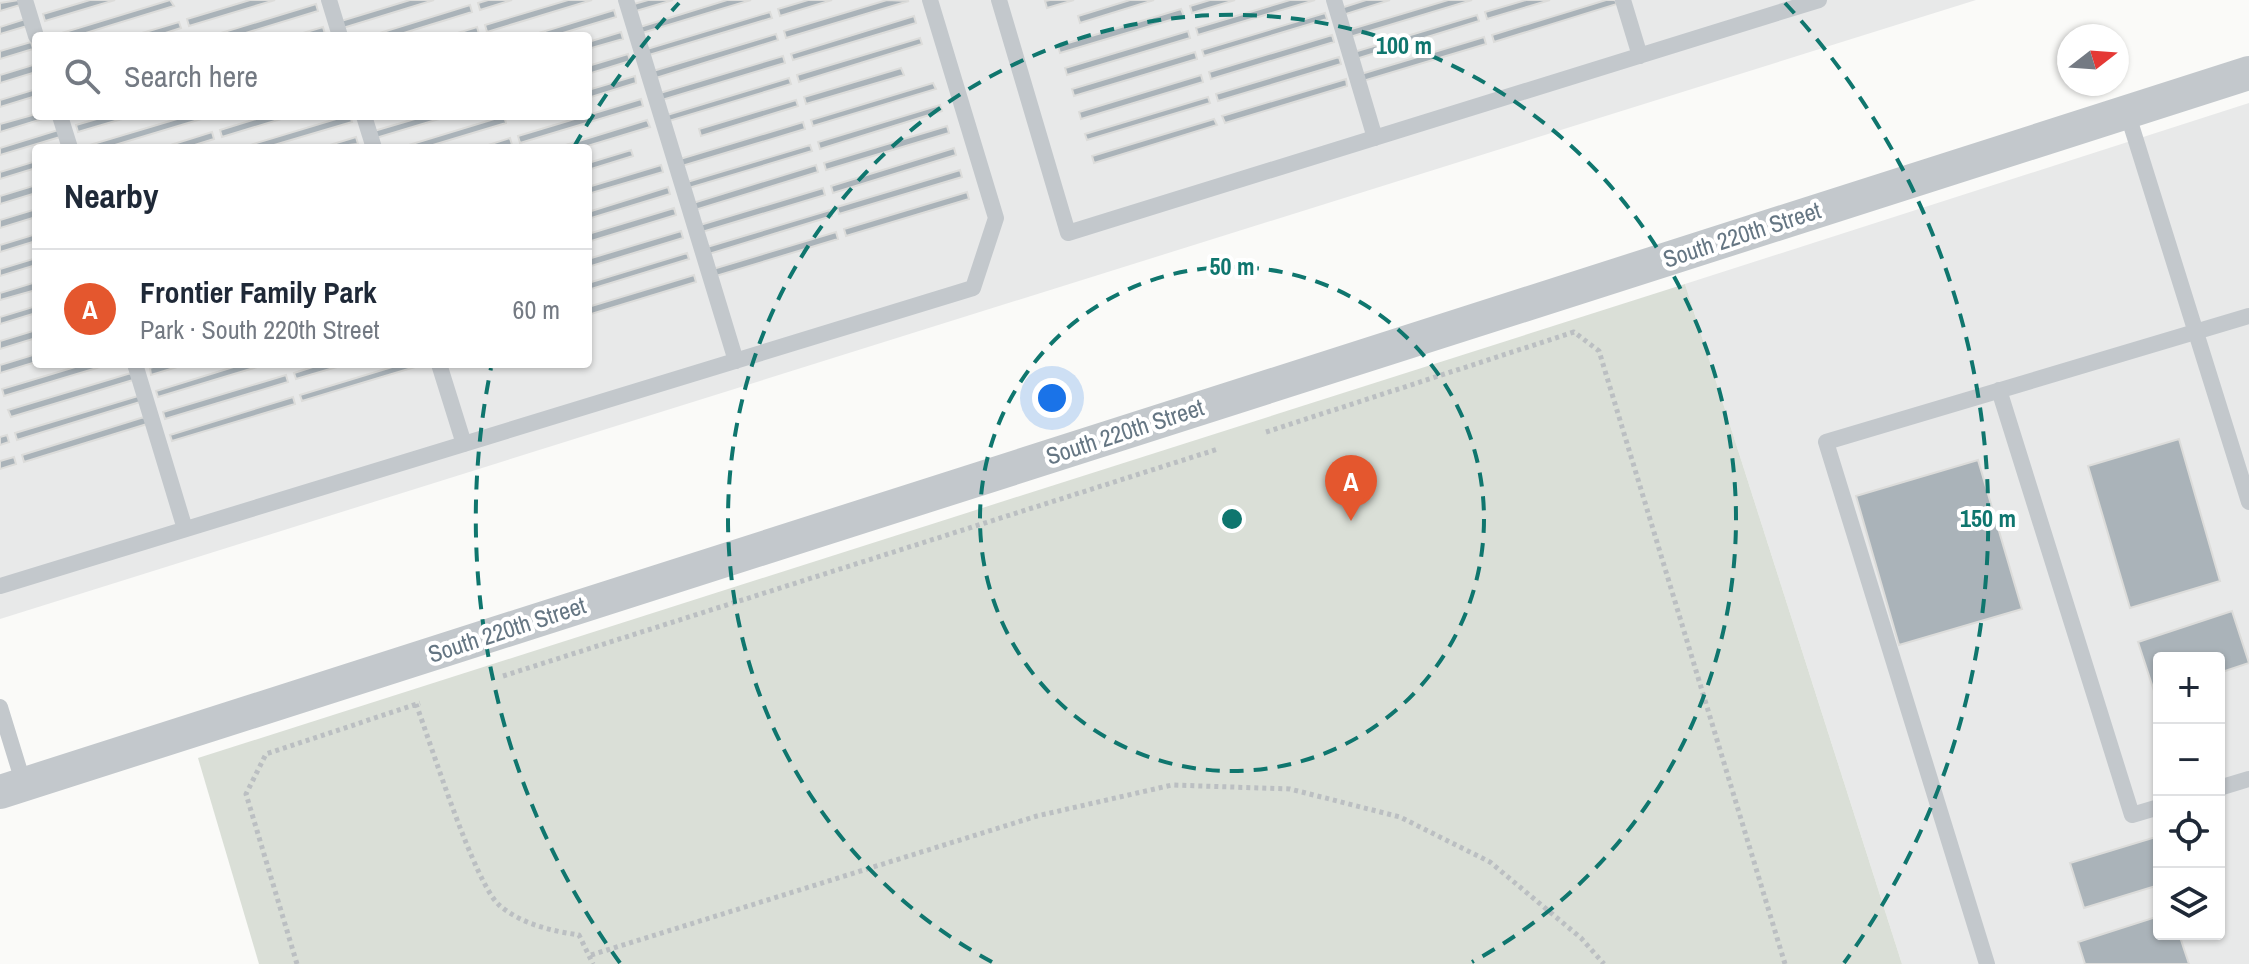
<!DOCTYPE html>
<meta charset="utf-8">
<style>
body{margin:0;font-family:"Archivo Narrow",sans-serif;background:#f2f2f3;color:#1f2937}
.controls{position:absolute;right:24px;bottom:24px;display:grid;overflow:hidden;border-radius:8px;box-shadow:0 2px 6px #0004}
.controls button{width:72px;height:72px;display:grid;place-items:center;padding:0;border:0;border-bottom:2px solid #e0e1e3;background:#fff;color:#1f2937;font:40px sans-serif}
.compass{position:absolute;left:2057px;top:24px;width:72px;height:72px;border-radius:50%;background:#fff;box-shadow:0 2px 6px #0004;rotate:73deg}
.you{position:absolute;left:1052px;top:398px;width:28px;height:28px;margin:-20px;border:6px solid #fff;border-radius:50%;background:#1a73e8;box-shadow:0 0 0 12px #1a73e833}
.badge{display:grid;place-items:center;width:52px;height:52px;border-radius:50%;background:#e4572e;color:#fff;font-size:26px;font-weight:700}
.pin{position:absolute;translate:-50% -66px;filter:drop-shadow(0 2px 4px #0008)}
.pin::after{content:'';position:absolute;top:42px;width:28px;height:24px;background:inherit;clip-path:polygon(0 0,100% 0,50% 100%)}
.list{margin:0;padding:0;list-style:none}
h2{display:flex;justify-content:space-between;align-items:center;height:104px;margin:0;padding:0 32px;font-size:34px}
h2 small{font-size:26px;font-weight:400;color:#747a83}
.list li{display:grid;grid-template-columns:52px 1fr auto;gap:24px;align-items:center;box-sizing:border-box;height:120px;padding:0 32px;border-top:2px solid #e0e1e3}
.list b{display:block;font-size:30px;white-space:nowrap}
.list p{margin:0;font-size:26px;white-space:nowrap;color:#747a83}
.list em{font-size:26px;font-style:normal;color:#747a83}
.icon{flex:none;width:44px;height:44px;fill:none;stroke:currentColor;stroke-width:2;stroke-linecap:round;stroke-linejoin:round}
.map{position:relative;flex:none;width:2249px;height:964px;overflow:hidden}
.search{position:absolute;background:#fff;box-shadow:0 2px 6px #0004;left:32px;top:32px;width:560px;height:88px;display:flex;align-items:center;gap:20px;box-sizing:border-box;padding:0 28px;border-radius:8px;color:#747a83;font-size:30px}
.panel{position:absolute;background:#fff;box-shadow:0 2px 6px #0004;left:32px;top:144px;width:560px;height:224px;border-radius:8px}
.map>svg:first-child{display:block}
.built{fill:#e8e9e9;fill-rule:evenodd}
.green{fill:#dadfd7}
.building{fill:#aab3b9;stroke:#dcdcda;stroke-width:2}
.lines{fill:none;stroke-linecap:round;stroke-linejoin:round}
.path{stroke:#bbbfc2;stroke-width:5;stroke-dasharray:4 4;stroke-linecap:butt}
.service{stroke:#c3c8cc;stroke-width:16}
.minor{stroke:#c3c8cc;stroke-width:34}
.ring{fill:none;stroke:#0f766e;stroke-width:4;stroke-dasharray:14 10}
.labels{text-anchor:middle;stroke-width:8;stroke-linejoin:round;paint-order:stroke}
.street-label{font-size:24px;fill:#657683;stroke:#fff}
.centre{fill:#0f766e;stroke:#fff;stroke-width:4}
.ring-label{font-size:24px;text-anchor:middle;font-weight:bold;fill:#0f766e;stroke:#fff;stroke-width:8;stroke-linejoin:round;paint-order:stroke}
</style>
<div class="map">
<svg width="2249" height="964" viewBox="0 0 2249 964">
<rect width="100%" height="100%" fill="#fafaf8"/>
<!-- built -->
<path class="built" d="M0 0H1976L0 619ZM36 36H588V116H36ZM36 148H588V364H36Z
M2249 103V964H1902L1685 284ZM2159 658H2219V934H2159Z"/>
<!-- green -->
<path class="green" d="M1685 284 1902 964H259L198 758Z"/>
<!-- building -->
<path class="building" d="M19 0 20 5 0 11V3Z
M90 0H115L45 21 43 14Z
M170 0 174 6 76 36H52Z
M250 0H275L189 26 187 19Z
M410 0H434L343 28 341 21Z
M488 0H512L480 10 478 3Z
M568 0H592L487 32 485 25Z
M648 0H673L636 11 634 4Z
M727 0H751L642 33 640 27Z
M808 0H832L780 16 778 9Z
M887 0 909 1 786 38 784 31Z
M1050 0H1074L1047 8 1045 1Z
M1130 0H1154L1080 23 1078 16Z
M1210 0H1235L1192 13 1190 6Z
M1290 0H1315L1198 35 1196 28Z
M1366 0H1390L1343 15 1341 8Z
M1448 0H1472L1350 37 1348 30Z
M1526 0H1550L1487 19 1485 12Z
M1606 0H1615L1617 4 1494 42 1492 35Z
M316 4 318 11 236 36H211Z
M470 5 472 12 394 36H370Z
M1181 9 1184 16 1060 53 1058 46Z
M614 10 616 17 553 36H529Z
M770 12 772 18 649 55 647 49Z
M1325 13 1327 19 1204 56 1202 50Z
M1477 15 1479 21 1356 59 1354 52Z
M914 16 916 23 793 60 791 54Z
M25 19 27 26 0 34V27Z
M179 22 181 28 156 36H132Z
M323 27 325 34 293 36Z
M477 27 479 34 473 36H448Z
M1188 31 1190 38 1067 75 1065 68Z
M621 32 623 39 588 49V42Z
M776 34 778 40 656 78 653 71Z
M1332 35 1334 42 1211 79 1209 72Z
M1484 37 1486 44 1363 81 1361 74Z
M920 38 922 44 799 82 797 75Z
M31 42 33 49 0 59V51Z
M1195 52 1197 59 1074 96 1072 89Z
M628 54 630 61 588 74V66Z
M783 56 785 63 662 100 660 93Z
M1339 57 1341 64 1218 101 1216 94Z
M36 64V72L0 83V75Z
M901 68 904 75 806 104 804 97Z
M1201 75 1203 82 1081 119 1079 112Z
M635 76 636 83 588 98V90Z
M789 78 791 84 669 121 667 115Z
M1346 79 1347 86 1225 123 1222 116Z
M933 83 936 89 813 126 811 120Z
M36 89V96L0 107V100Z
M1208 97 1210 103 1087 140 1085 134Z
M641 99 643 106 520 143 518 136Z
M796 100 798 106 701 136 699 129Z
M940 105 942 111 820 149 818 142Z
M36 114 52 116 0 132V124Z
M107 116H132L78 132 76 125Z
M187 116 208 117 105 148 83 147Z
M266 116H291L222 137 220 130Z
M346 116H350L352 122 264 148H240Z
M425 116H449L376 138 374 131Z
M504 116 506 123 423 148H399Z
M1214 119 1217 125 1094 163 1092 156Z
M647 120 650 127 581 148H556Z
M803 122 805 129 682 166 680 159Z
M947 126 949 133 826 170 824 163Z
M58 130 60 137 0 155V148Z
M212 132 214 139 185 148H161Z
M356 137 358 144 320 148Z
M510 138 512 145 503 148H479Z
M810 145 812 151 689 188 687 182Z
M954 148 956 155 833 193 831 186Z
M631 150 633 156 588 170V163Z
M36 161V168L0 179V172Z
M661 165 663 172 588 194V187Z
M816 165 818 172 695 210 693 203Z
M960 170 962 177 839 214 837 207Z
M36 185V193L0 204V196Z
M668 187 670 194 588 219V212Z
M823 188 825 195 702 232 700 225Z
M967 192 969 199 846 236 844 229Z
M674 208 676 215 588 242V234Z
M36 209V217L0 228V220Z
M830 210 832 216 709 254 707 247Z
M681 231 683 238 588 267V259Z
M836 232 838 239 716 276 713 269Z
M36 234V241L0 252V245Z
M687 253 689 259 588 290V283Z
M36 258V265L0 276V269Z
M694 275 696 282 588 315V307Z
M36 282V290L0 300V293Z
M36 306V313L0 324V317Z
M36 330V338L0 349V341Z
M36 354V362L0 373V365Z
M85 364H110L4 396 2 389Z
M161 364H187L151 375 150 368Z
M243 364H267L158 397 156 391Z
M322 364H347L296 379 294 373Z
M402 364H425L302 401 300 395Z
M131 373 133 380 11 417 8 410Z
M286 375 288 382 165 419 163 412Z
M138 396 140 402 17 440 15 433Z
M293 397 295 404 172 441 170 435Z
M144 417 147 424 24 462 22 455Z
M7 435 9 442 0 445V437Z
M2179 439 2220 581 2130 608 2088 466Z
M14 457 16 464 0 469V461Z
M1978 460 2022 609 1899 645 1856 496Z
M2232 611 2249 663 2219 673V658H2159V693L2155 694 2138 642Z
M2159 836V885L2084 908 2070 863Z
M2159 916V934H2179L2189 964H2085L2078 942Z"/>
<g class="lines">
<!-- path -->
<path class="path" d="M1266 432 1574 332 1599 351 1785 964
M503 676 1218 449
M416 704C431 744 474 882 499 905 521 924 552 931 579 935L593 964
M591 955 1037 816 1172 785 1290 789 1400 817 1490 862 1581 938 1604 964
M297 964 246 794 266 754 420 703"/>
<!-- service -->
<path class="service" d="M25 0 36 36
M329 0 340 36
M626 0 736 361
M999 0 1068 233 1819 0
M1334 0 1375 138
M1623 0 1640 56
M2127 112 2249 502
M60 116 70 148
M364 116 374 148
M135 364 185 529
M439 364 464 444
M1999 390 2132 815 2159 807
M0 586 973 288 996 218 930 0
M0 707 24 785
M2219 788 2249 779
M1987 964 1826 442 2249 316"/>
<!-- minor -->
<path class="minor" d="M0 792 2249 73"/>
</g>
<!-- distance rings -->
<g class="ring">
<circle cx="1232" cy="519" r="252"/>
<path d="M992 962A504 504 0 1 1 1472 962"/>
<path d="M620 963A756 756 0 0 1 491 368M574 147A756 756 0 0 1 679 3M1785 3A756 756 0 0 1 1844 963"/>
</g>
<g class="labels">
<!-- street labels -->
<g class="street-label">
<text transform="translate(1742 235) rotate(-18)" y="8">South 220th Street</text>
<text transform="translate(1125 432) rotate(-18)" y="8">South 220th Street</text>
<text transform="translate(507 630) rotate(-18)" y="8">South 220th Street</text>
</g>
</g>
<circle cx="1232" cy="519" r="12" class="centre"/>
<g class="ring-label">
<text x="1404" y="54">100 m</text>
<text x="1232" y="275">50 m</text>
<text x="1988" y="527">150 m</text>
</g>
</svg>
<div class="controls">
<button>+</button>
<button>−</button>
<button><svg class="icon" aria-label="locate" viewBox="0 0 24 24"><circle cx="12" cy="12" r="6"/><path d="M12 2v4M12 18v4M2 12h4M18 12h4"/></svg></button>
<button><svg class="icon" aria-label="layers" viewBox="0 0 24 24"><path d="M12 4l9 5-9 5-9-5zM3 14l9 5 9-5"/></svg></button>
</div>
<svg class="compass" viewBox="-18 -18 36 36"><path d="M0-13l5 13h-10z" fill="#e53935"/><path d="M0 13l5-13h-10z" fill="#747a83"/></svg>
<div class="you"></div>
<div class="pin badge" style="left:1351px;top:521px">A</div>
<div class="search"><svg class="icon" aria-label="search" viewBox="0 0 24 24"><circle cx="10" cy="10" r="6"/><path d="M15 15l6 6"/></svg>Search here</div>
<section class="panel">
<h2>Nearby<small></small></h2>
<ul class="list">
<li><span class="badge">A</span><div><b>Frontier Family Park</b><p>Park · South 220th Street</p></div><em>60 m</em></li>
</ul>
</section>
</div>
